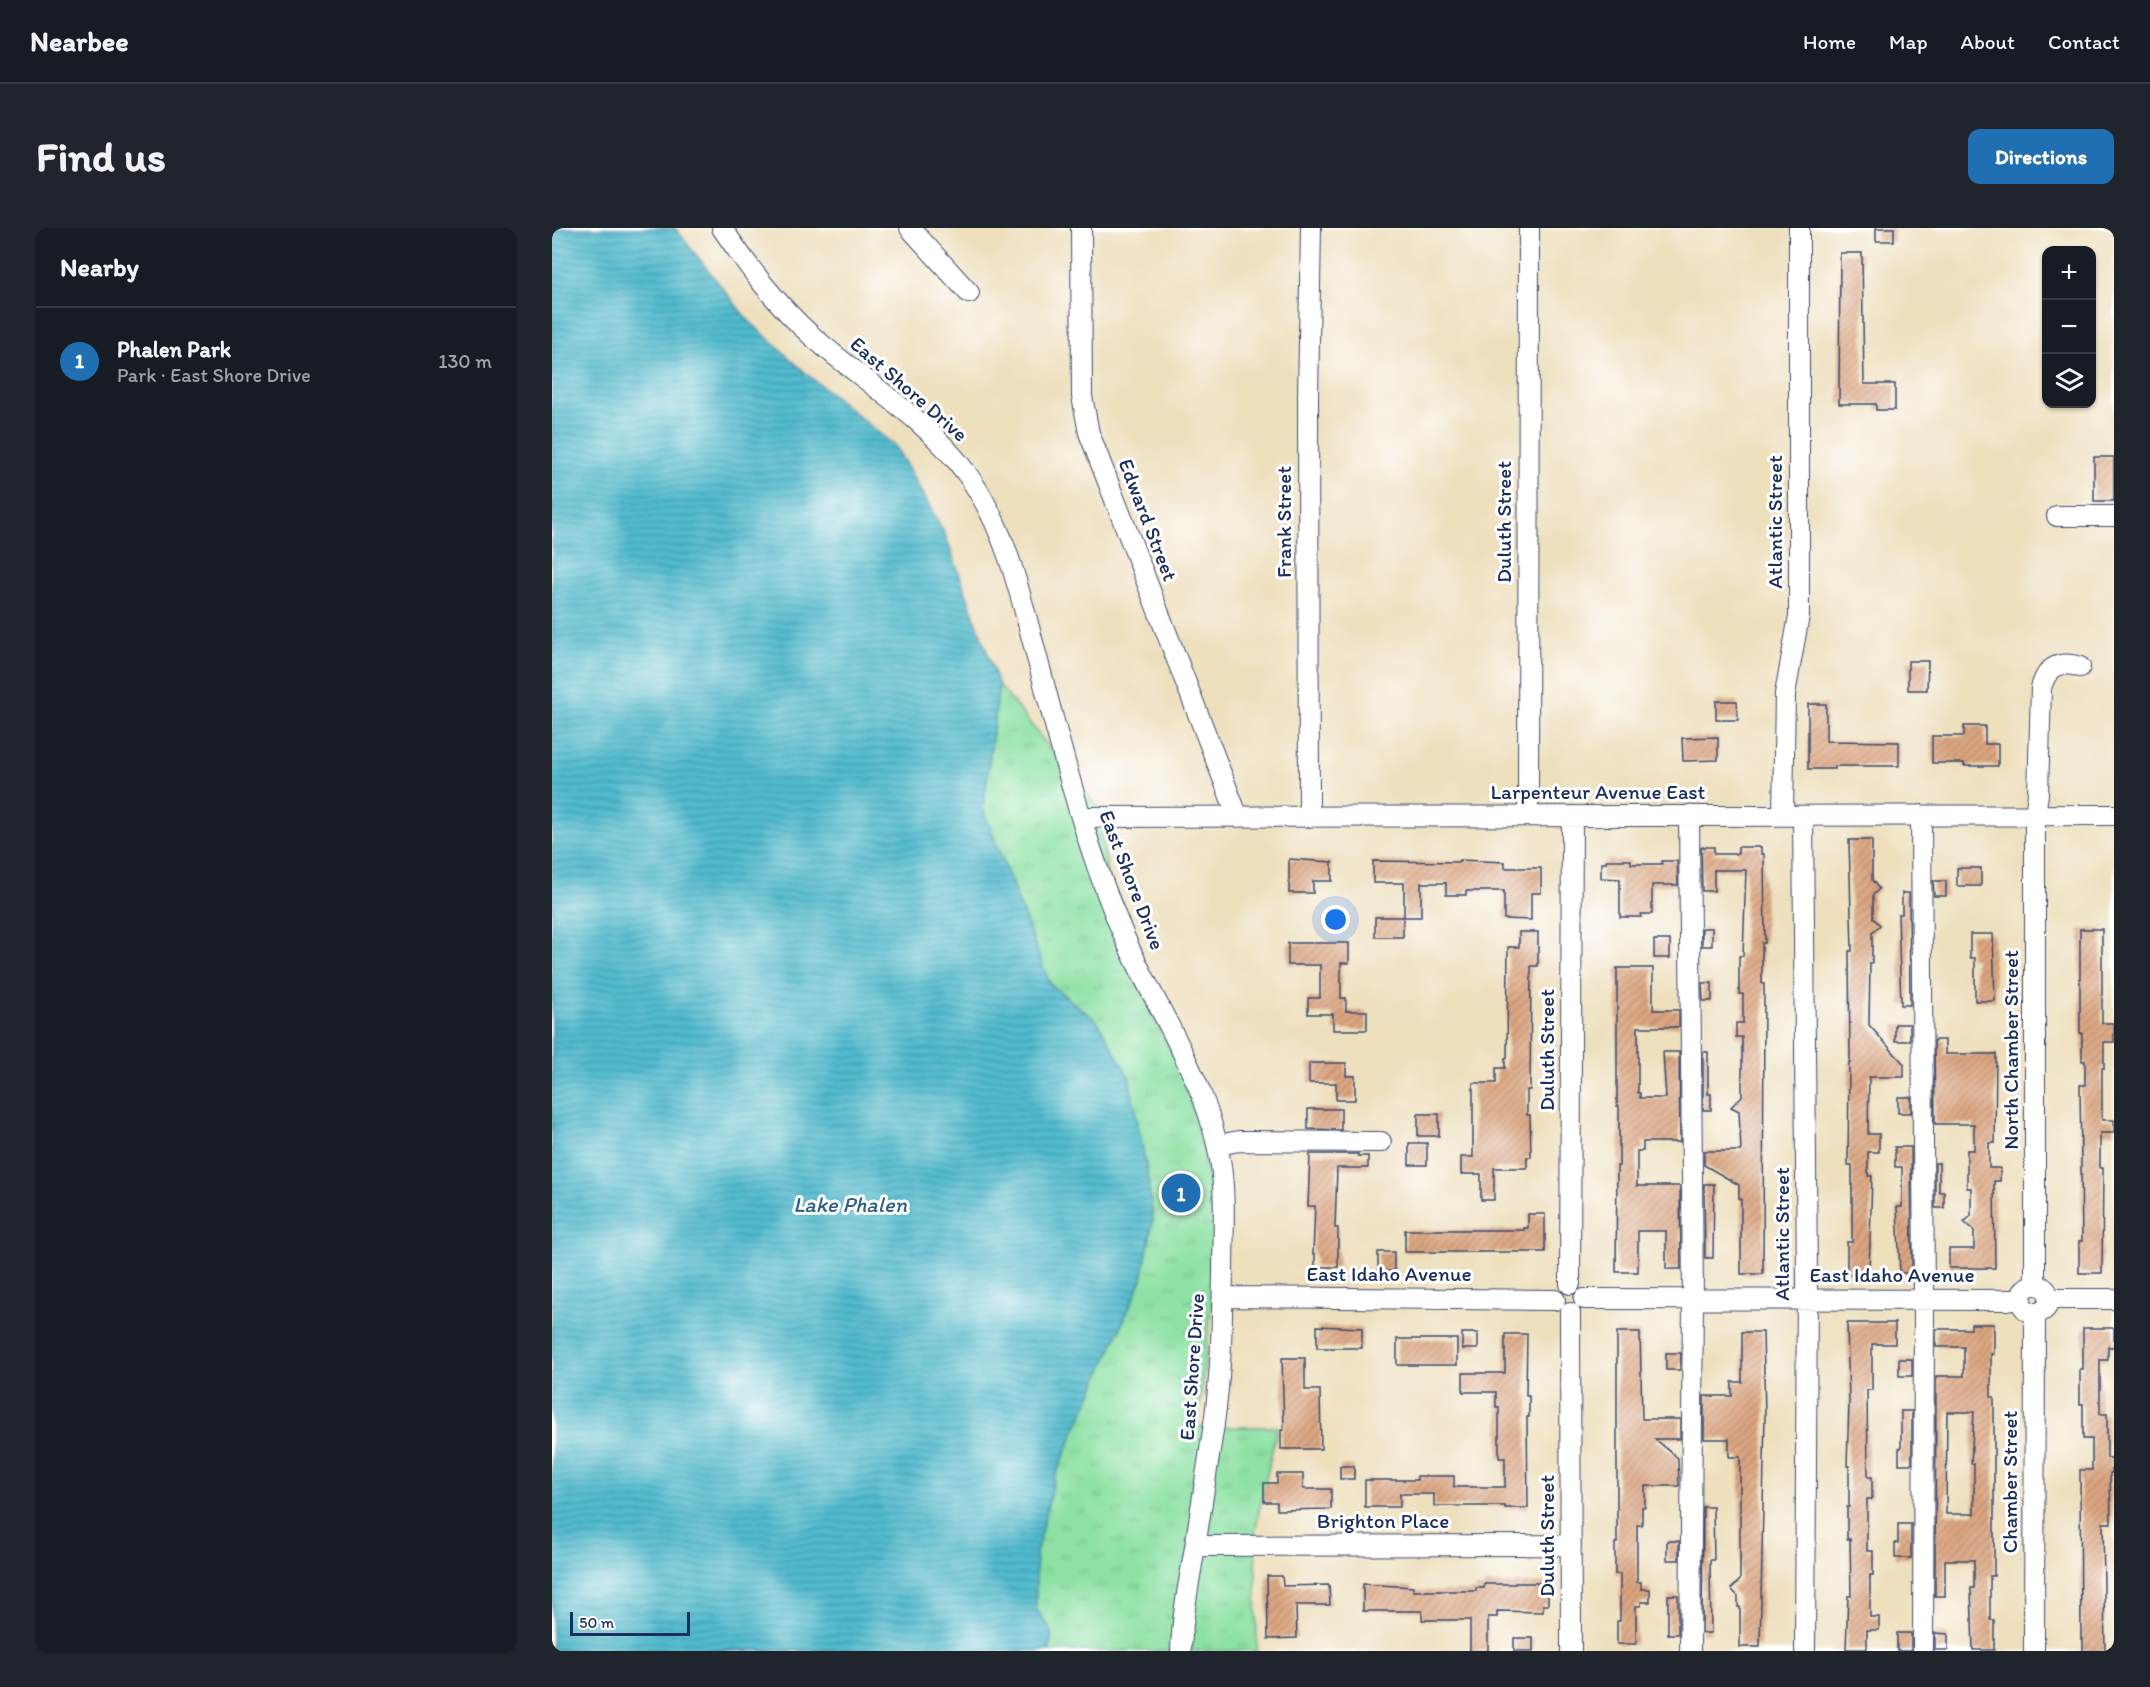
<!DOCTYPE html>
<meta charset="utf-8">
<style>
body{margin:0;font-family:Itim,sans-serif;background:#20242c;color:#f1f3f6}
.controls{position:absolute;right:18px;top:18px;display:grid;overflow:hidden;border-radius:12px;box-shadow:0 2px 4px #0004}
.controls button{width:54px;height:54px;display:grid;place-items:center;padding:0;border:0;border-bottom:2px solid #363941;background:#171b24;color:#f1f3f6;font:30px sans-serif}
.scale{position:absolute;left:18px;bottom:15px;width:120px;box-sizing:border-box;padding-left:6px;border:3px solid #1b2f5e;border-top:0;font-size:16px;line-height:21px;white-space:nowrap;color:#1b2f5e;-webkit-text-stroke:4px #fff;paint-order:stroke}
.you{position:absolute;left:784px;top:692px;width:21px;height:21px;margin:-15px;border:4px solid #fff;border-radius:50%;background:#1a73e8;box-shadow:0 0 0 9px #1a73e833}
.badge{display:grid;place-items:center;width:39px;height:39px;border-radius:50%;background:#1f6fb2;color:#fff;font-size:20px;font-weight:700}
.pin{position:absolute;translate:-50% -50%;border:3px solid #fff;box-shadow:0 2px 6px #0006}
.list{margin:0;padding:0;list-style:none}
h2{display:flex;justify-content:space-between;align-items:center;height:78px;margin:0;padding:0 24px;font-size:26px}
h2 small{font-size:20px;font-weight:400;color:#9ea1a6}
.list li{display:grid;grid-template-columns:39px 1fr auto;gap:18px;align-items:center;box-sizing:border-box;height:108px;padding:0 24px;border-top:2px solid #363941}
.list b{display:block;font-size:22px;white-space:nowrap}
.list p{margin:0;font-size:20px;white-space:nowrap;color:#9ea1a6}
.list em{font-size:20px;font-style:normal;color:#9ea1a6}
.icon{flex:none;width:33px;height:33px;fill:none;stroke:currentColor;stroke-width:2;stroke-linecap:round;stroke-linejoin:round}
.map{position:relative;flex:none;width:1562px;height:1423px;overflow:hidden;border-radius:12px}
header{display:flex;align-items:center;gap:36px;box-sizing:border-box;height:84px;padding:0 30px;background:#171b24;border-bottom:2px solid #363941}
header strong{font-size:28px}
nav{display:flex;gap:33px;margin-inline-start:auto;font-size:21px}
.intro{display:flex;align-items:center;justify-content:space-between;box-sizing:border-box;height:144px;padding:0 36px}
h1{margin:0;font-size:42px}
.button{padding:15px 27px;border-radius:12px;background:#1f6fb2;color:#fff;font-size:21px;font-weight:700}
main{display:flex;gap:36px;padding:0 36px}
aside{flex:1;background:#171b24;border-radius:12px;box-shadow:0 2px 4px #0004}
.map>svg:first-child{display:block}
.grass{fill:url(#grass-tufts);stroke:#548880;stroke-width:1.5}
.water{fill:url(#water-rules);stroke:#367596;stroke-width:1.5}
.building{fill:url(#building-hatch);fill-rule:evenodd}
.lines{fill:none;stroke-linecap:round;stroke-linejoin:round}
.minor-casing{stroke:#3b496c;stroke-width:22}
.minor{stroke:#fff;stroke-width:20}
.labels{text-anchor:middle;stroke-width:6;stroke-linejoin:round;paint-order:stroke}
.street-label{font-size:21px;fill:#1b2f5e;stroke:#fff}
.water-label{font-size:22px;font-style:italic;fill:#2e6085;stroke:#fff}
</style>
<header>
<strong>Nearbee</strong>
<nav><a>Home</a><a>Map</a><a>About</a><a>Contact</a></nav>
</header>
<div class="intro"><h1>Find us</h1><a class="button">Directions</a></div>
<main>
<aside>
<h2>Nearby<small></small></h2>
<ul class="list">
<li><span class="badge">1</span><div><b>Phalen Park</b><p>Park · East Shore Drive</p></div><em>130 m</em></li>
</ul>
</aside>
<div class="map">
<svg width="1562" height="1423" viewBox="0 0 1562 1423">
<defs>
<pattern id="grass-tufts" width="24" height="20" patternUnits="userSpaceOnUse" patternTransform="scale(1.5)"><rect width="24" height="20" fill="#8ce1a3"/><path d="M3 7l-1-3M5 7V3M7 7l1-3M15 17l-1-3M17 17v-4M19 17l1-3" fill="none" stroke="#78c18f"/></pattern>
<pattern id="water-rules" width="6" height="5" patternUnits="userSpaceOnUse" patternTransform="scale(1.5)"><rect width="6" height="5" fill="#51bbcd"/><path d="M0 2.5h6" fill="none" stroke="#4298aa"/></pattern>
<pattern id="building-hatch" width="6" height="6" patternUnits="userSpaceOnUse" patternTransform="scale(1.5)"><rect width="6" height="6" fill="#dda681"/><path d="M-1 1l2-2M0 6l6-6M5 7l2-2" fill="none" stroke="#b2886d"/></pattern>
</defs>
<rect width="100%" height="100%" fill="#fff"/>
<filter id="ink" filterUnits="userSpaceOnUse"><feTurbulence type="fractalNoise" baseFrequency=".0167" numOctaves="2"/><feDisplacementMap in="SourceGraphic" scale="12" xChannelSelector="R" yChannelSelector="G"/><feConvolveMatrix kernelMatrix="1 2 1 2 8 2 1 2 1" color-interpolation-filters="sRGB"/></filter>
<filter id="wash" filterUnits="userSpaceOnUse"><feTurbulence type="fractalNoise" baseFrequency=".008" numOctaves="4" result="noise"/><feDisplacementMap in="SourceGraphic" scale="24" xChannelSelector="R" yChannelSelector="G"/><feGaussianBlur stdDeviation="1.35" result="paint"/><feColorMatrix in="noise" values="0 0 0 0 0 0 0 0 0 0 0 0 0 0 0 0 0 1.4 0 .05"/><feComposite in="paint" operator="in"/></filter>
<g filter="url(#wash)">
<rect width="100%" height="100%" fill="#eedfbd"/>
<!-- grass -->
<path class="grass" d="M447 457 547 581 564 713 640 866 668 1008 645 1199H725L703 1303 705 1423H497L500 1404 484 1381V1325L502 1251 590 1051 601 992 594 937 577 849 546 794 498 756 431 581Z"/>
<!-- water -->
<path class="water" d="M0 0H123L195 91 255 146 344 219 393 306 447 457 431 581 498 756 546 794 577 849 594 937 601 992 590 1051 502 1251 484 1325V1381L500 1404 497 1423H0Z"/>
<g id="blocks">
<!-- building -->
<path class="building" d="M1324 0H1342V13H1324Z
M1288 25H1310L1312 156H1343V182H1324V176H1287Z
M1542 229H1562V273H1542Z
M1356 433H1376L1375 462H1356Z
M1164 473H1185L1186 492H1164Z
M1256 476H1274V513L1347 514V538H1283V541H1256Z
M1412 498H1433V516H1446V538H1412V535H1380V508H1412Z
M1166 509V532L1131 533 1130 510Z
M1297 612H1320V652L1327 661 1321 667V690L1328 697 1320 705V735H1318L1317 797 1352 836V849H1317L1316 906H1327V924H1316V948H1320L1317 1046H1295V1014H1300V937H1296L1297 834H1298L1297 723H1300Z
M1149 619H1162V626H1186V619H1209V626H1212L1213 715H1210V756H1212L1211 1046H1189V971H1187V957L1152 937V923H1189L1187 883 1179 879 1190 868V809H1184V795H1191V766H1187V728H1191L1194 642H1162V663H1150Z
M737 631 780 634V653H761V665H737Z
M907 632 953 634V640H989V665H979V692L952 691V663H914V667H894V655H869V689H852V655H821V633L907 634Z
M1054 632H1079V636H1110V633H1125L1126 657H1100V686H1089V689H1068V651L1049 650V635H1054Z
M1405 640H1429V658H1405Z
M1381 653H1394V668H1382Z
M1350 665H1357L1358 777H1349L1346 686H1350Z
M823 689H851V709H823Z
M1150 700H1160V718H1150Z
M1528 701H1550V795H1562V814H1552V840H1550V892H1562V905H1548V940H1551L1550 1045H1527V1013H1530L1528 857H1533V833H1530V805H1528Z
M967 704H986V738H979L978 862H975V887H978L979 929H975V940H942V972H929V946H909V929H921V855H944V840H953V830H955L956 719H967Z
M1418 706H1441L1443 773H1423V730H1418Z
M1102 712H1118V730H1102Z
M736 715H797V735H789V770H794V783H815V802H781V786H756V770H768V737H736Z
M1065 740H1101V782H1127V799H1086V865H1088V870H1114L1111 824H1127L1128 914H1091V923H1085V958H1128L1129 1041H1114V1003H1086V1044H1064L1065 938H1067V878H1065Z
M1150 755H1160V773H1151Z
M1343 796H1358V813H1343Z
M1382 812H1393V826H1444L1443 915H1437V940H1448V953H1442L1443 1040H1397V1021H1422V1003L1412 994 1419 988V960H1415V922H1422V896H1383Z
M1151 824H1156V866H1159V882H1151Z
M757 835H794V848H803V872H784V855H757Z
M1346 869H1359V885H1346Z
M756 881H789V902L756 901Z
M866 886H887V908H866Z
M857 915H875V937H857Z
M1343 919H1359L1360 1045H1348L1345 979H1350V939H1343Z
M758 926H806V928H816V940H785L783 1000H786V1039H763V1026H761L763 978H756Z
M1383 935H1387V964H1392V980H1383Z
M1152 956H1162L1161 1030H1153Z
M976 986H993V1024H853V1002H972V1000H976Z
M826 1024H842V1043H826Z
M1295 1095H1343V1116H1320V1162H1315L1316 1249H1320V1271H1315V1323H1321V1347H1318V1389H1327V1402H1315V1421H1294L1296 1368H1299L1298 1311H1295V1279H1297V1238H1295L1297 1175Z
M1419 1096H1442V1126H1439V1169H1442V1348H1438V1392H1442V1422H1421L1419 1360H1422V1332H1393V1368H1383L1384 1148H1412V1119H1384V1101H1419ZM1395 1184H1422L1419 1236H1422V1286H1394Z
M765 1098 810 1100V1120H765Z
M1531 1100H1562V1119H1556V1132H1548V1186H1555V1230H1560V1245H1558L1559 1295H1551L1553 1423H1531V1411H1529L1528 1242H1540V1211H1531V1176H1528V1141H1531Z
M1065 1104H1088L1090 1191H1128V1211H1103L1126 1230 1127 1258H1093V1279H1090V1297H1085V1354H1089V1361H1098V1374H1089V1378H1084V1416H1065V1393H1068V1346H1063V1315H1065Z
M1190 1104H1211L1213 1187 1208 1419H1188V1379H1186V1368L1179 1361 1188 1352V1229H1177V1211H1152V1168H1180V1154H1190Z
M910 1105H926V1121H910Z
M953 1106H975L974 1168H977V1189H975L976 1280H953V1278H882V1266H848V1279H813V1252H865V1248H902V1259H953V1230H947V1179H944V1164H911V1145H953Z
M845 1111H905V1137H845Z
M1114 1125H1129L1128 1142H1114Z
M730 1130H753V1162H768L769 1221H729V1202H732Z
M1347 1131H1360V1148H1347Z
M1349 1183H1360V1236H1347V1220H1349Z
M788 1238H802V1251H788Z
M725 1246H751V1261H779V1281L725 1282V1274H712V1255H725Z
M1151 1279H1161L1162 1332H1158L1159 1405H1150Z
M1346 1296H1359V1330H1343V1315H1346Z
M1115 1313H1127V1332H1115Z
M715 1348H730L731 1358 777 1357 778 1377H744L745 1410 716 1411Z
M963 1355H996V1377H991V1384L945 1383V1389H936V1423H918V1392H870V1383H811V1356L861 1359V1363H924V1360H932V1356H963Z
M1116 1367H1126V1406H1116Z
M1345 1405H1359V1423H1345Z
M1383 1405 1396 1406V1422H1383Z
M962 1410H981V1423H962Z"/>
</g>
</g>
<g filter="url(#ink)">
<use href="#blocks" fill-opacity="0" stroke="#3b496c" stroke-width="1.5"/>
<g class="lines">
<defs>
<path id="minor" d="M170 0C197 40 225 77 261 109 312 154 374 190 415 246 456 303 469 371 487 437 512 531 536 628 576 717 612 795 666 870 671 958 673 987 671 1017 671 1045 670 1096 669 1146 662 1196 656 1235 650 1274 644 1313 638 1350 630 1386 629 1423
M358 0 417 65
M529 0 530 168 537 205 686 589
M1505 288H1562
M1137 587 1141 1071 1138 1423
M1231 587 1233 466 1247 388V0
M1369 587 1372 1071 1371 1423
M976 588 977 0
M1251 588 1255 1051 1253 1423
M530 589 1562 587
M757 589 756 169 759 0
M666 917 687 913 829 914
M1018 1056 1020 588
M1469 1071a14 14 0 1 1 28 0a14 14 0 1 1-28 0Z
M1483 1057V587L1486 566 1489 460C1495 439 1507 432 1528 439
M671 1069 1003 1072
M1032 1071 1468 1072
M1497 1071H1562
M1018 1085 1019 1423
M643 1318 1019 1317
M1482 1423 1483 1085"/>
</defs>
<!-- minor casing -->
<use href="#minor" class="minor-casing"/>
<!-- minor -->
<use href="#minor" class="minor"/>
</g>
</g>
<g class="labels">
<!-- street labels -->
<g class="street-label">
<text transform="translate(357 161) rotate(41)" y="7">East Shore Drive</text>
<text transform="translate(596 292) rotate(69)" y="7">Edward Street</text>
<text transform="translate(732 294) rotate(-90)" y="7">Frank Street</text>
<text transform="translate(952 294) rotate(-90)" y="7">Duluth Street</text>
<text transform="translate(1223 294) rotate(-90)" y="7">Atlantic Street</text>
<text x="1046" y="571">Larpenteur Avenue East</text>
<text transform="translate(580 652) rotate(69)" y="7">East Shore Drive</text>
<text transform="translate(995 822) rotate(-90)" y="7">Duluth Street</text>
<text transform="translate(1459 822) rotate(-90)" y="7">North Chamber Street</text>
<text transform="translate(1230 1006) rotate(-90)" y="7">Atlantic Street</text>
<text x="837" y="1053">East Idaho Avenue</text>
<text x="1340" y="1054">East Idaho Avenue</text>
<text transform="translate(640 1139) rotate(-86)" y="7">East Shore Drive</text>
<text transform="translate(1458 1254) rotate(-90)" y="7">Chamber Street</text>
<text x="831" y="1300">Brighton Place</text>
<text transform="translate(995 1308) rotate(-90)" y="7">Duluth Street</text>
</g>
<!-- water labels -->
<g class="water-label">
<text x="298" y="984">Lake Phalen</text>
</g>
</g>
</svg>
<div class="controls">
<button>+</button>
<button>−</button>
<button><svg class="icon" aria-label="layers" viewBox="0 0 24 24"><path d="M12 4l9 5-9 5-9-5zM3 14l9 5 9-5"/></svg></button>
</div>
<div class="scale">50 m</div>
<div class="you"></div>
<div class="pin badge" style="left:629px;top:965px">1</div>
</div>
</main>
